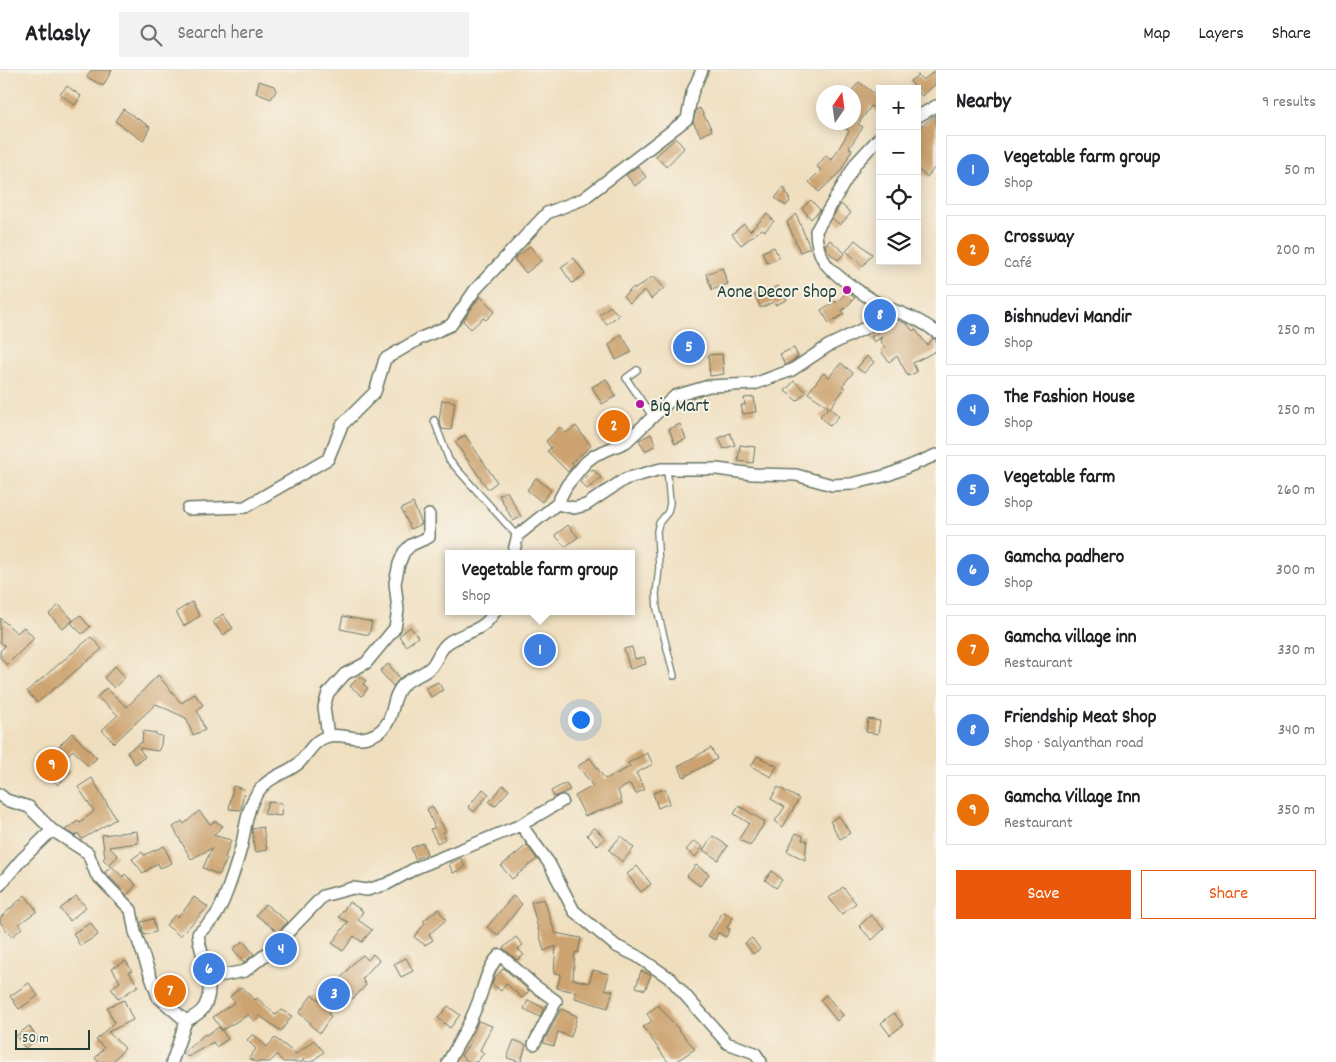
<!DOCTYPE html>
<meta charset="utf-8">
<style>
body{margin:0;font-family:Dekko,sans-serif;background:#f2f2f2;color:#202124}
.controls{position:absolute;right:15px;top:15px;display:grid;overflow:hidden;border-radius:0px;box-shadow:0 2px 12px #0003}
.controls button{width:45px;height:45px;display:grid;place-items:center;padding:0;border:0;border-bottom:1px solid #e0e0e0;background:#fff;color:#202124;font:25px sans-serif}
.compass{position:absolute;left:816px;top:15px;width:45px;height:45px;border-radius:50%;background:#fff;box-shadow:0 2px 12px #0003;rotate:13deg}
.scale{position:absolute;left:15px;bottom:12px;width:75px;box-sizing:border-box;padding-left:5px;border:2px solid #1f3d34;border-top:0;font-size:14px;line-height:18px;white-space:nowrap;color:#1f3d34;-webkit-text-stroke:4px #f7f3e8;paint-order:stroke}
.you{position:absolute;left:580px;top:649px;width:18px;height:18px;margin:-12px;border:4px solid #fff;border-radius:50%;background:#1a73e8;box-shadow:0 0 0 8px #1a73e833}
.badge{display:grid;place-items:center;width:32px;height:32px;border-radius:50%;background:#ea580c;color:#fff;font-size:16px;font-weight:700}
.pin{position:absolute;translate:-50% -50%;border:2px solid #fff;box-shadow:0 1px 5px #0006}
.popup{position:absolute;left:445px;top:480px;width:190px;height:65px;box-sizing:border-box;display:grid;place-content:center;border-radius:0px;background:#fff;filter:drop-shadow(0 1px 4px #0005);font-size:16px;white-space:nowrap;color:#757577}
.popup b{font-size:19px;color:#202124}
.popup::after{content:'';position:absolute;left:50%;top:100%;margin-left:-10px;border:10px solid transparent;border-top-color:#fff}
.list{margin:0;padding:0;list-style:none}
h2{display:flex;justify-content:space-between;align-items:center;height:65px;margin:0;padding:0 20px;font-size:21px}
h2 small{font-size:16px;font-weight:400;color:#757577}
.list li{display:grid;grid-template-columns:32px 1fr auto;gap:15px;align-items:center;box-sizing:border-box;height:70px;margin:0 10px 10px;padding:0 10px;border:1px solid #e0e0e0;border-radius:0px}
.list b{display:block;font-size:19px;white-space:nowrap}
.list p{margin:0;font-size:16px;white-space:nowrap;color:#757577}
.list em{font-size:16px;font-style:normal;color:#757577}
.actions{display:flex;gap:10px;padding:15px 20px}
.actions a{flex:1;padding:11px 0;border:1px solid #ea580c;border-radius:0px;text-align:center;font-size:18px;color:#ea580c}
.actions .main{background:#ea580c;color:#fff}
.icon{flex:none;width:28px;height:28px;fill:none;stroke:currentColor;stroke-width:2;stroke-linecap:round;stroke-linejoin:round}
.map{position:relative;flex:none;width:936px;height:992px;overflow:hidden}
header{display:flex;align-items:center;gap:30px;box-sizing:border-box;height:70px;padding:0 25px;background:#fff;border-bottom:1px solid #e0e0e0}
header strong{font-size:24px}
nav{display:flex;gap:28px;margin-inline-start:auto;font-size:18px}
.search{width:350px;height:45px;background:#f2f2f2;display:flex;align-items:center;gap:12px;box-sizing:border-box;padding:0 18px;border-radius:0px;color:#757577;font-size:19px}
main{display:flex}
aside{flex:1;background:#fff}
.map>svg:first-child{display:block}
.building{fill:#cca370}
.lines{fill:none;stroke-linecap:round;stroke-linejoin:round}
.lane-casing{stroke:#687665;stroke-width:8}
.street-casing{stroke:#687665;stroke-width:14}
.lane{stroke:#fff;stroke-width:5.5}
.street{stroke:#fff;stroke-width:11}
.poi-dot{fill:#b5179e;stroke:#f7f3e8;stroke-width:2}
.labels{text-anchor:middle;stroke-width:4;stroke-linejoin:round;paint-order:stroke}
.poi-label{font-size:19px;fill:#1f3d34;stroke:#f7f3e8;text-anchor:end}
</style>
<header>
<strong>Atlasly</strong>
<div class="search"><svg class="icon" aria-label="search" viewBox="0 0 24 24"><circle cx="10" cy="10" r="6"/><path d="M15 15l6 6"/></svg>Search here</div>
<nav><a>Map</a><a>Layers</a><a>Share</a></nav>
</header>
<main>
<div class="map">
<svg width="936" height="992" viewBox="0 0 936 992">
<rect width="100%" height="100%" fill="#f7f3e8"/>
<filter id="ink" filterUnits="userSpaceOnUse"><feTurbulence type="fractalNoise" baseFrequency=".02" numOctaves="2"/><feDisplacementMap in="SourceGraphic" scale="10" xChannelSelector="R" yChannelSelector="G"/><feConvolveMatrix kernelMatrix="1 2 1 2 8 2 1 2 1" color-interpolation-filters="sRGB"/></filter>
<filter id="wash" filterUnits="userSpaceOnUse"><feTurbulence type="fractalNoise" baseFrequency=".0096" numOctaves="4" result="noise"/><feDisplacementMap in="SourceGraphic" scale="20" xChannelSelector="R" yChannelSelector="G"/><feGaussianBlur stdDeviation="1.12" result="paint"/><feColorMatrix in="noise" values="0 0 0 0 0 0 0 0 0 0 0 0 0 0 0 0 0 1.4 0 .05"/><feComposite in="paint" operator="in"/></filter>
<g filter="url(#wash)">
<rect width="100%" height="100%" fill="#f0dfbf"/>
<g id="blocks">
<!-- building -->
<path class="building" d="M91 0H112L103 16 87 7Z
M936 0V14L922 26 910 11 918 5 923 10Z
M259 11 274 16 276 21 271 29 256 23Z
M859 12 880 28V44L871 36 858 54 863 57 849 78 852 79 841 101 819 122 809 112 821 100 817 97 826 85 832 90 849 61 835 52H854V22H851Z
M67 16 81 26 75 35 60 24Z
M700 38 712 60 701 66 693 52 696 40Z
M123 39 150 57 143 71 115 51Z
M936 45V96L927 107 917 99V54L923 55Z
M676 68 684 78 666 97 656 86Z
M638 96 646 107 635 116 626 105Z
M784 117 790 131 786 136 775 128Z
M811 130 820 140 811 149 802 138Z
M841 134 851 143 840 155 832 148Z
M767 144 774 151 765 161 762 159 741 175 732 164 744 154 750 161Z
M796 144 810 178 800 182 787 152Z
M830 170 845 183 838 190 827 181 825 175Z
M855 170 872 184 863 196 846 181Z
M530 176 541 191 526 203 514 189Z
M774 177 779 188 767 193 762 182Z
M574 188 585 204 572 213 561 197Z
M722 198 728 214 712 220 706 204Z
M654 206 664 218 651 229 645 220 630 233 623 226 634 217 635 219Z
M778 216 787 230 775 235 773 232 761 238 754 224 765 219 767 222Z
M847 222 855 228 842 241 844 244 829 253 821 240 835 231 836 233Z
M480 226 495 241 486 250 483 248 471 259 463 251Z
M610 236 619 245 607 254 599 245Z
M893 248 907 254 913 261 915 259 927 275 933 269H936V281L913 293 917 302 908 306 897 286 889 292 881 281 885 278 880 270 882 267 874 272 871 267 890 254 888 251Z
M621 264 632 282 616 290 609 275Z
M794 278 798 287 785 295 780 284Z
M722 284 724 304 710 306 708 285Z
M867 286 874 292 864 303 857 298Z
M841 293 853 303 842 316 845 318 830 338 839 346 830 356 820 346 829 337 808 323 823 303 829 307Z
M606 309 616 326 602 334 592 317Z
M794 311 806 322 797 331 785 321Z
M754 327 756 342 743 344 741 335H745L744 328Z
M442 330 455 332 451 360 442 359 439 350Z
M680 354 686 369 675 374 669 359Z
M576 356 591 376 571 393 574 395 568 402 547 381 551 378 546 371 560 357 566 363Z
M730 363 735 375 724 379 719 368Z
M651 364 656 375 645 381 639 370Z
M465 365 497 412 488 419 455 372Z
M740 375 755 377 753 393 738 391Z
M593 399 601 408 587 419 580 412Z
M536 408 551 420 542 432 527 420Z
M507 421 521 447 513 451 499 425Z
M413 433 422 454 411 459 401 439Z
M568 455 578 467 565 477 555 465Z
M192 532 200 546 184 556 176 542Z
M59 535 73 550 63 559 49 544Z
M223 544 233 558 223 565 213 552Z
M80 545 90 557 82 564 71 553Z
M343 546 372 552 369 565 340 559Z
M0 548 17 563 24 557 34 568 7 595 0 587V581L5 576 0 572Z
M410 557 418 567 406 576 399 566Z
M91 567 102 579 37 633 27 621Z
M632 577 635 589 644 587 646 594 630 599 624 579Z
M388 594 400 608 393 616 380 601Z
M115 596 125 607 114 618 104 608Z
M158 605 181 633 195 624 203 635 197 640 205 660 193 665 186 648 156 634 114 673 102 660 118 645 97 627 106 618 127 637Z
M360 606 366 611 363 614 368 618 362 626 350 616Z
M438 612 443 620 431 627 426 618Z
M868 649 880 651 878 664 866 662Z
M143 661 156 663V665L162 666 161 675 158 681 139 678 145 687 135 694 127 682 142 672Z
M72 663 97 688 88 696 73 680 60 693 70 702 58 715 52 709 55 706 42 693Z
M711 678 717 689 684 707 678 696Z
M647 683 653 694 636 703 645 719 636 724 630 714 618 720 622 733 585 746 575 726 593 716 578 696 590 688 605 709 630 697 628 693Z
M757 686 777 696 771 707 751 696Z
M92 708 116 749 82 769 78 763 75 766 65 760 78 751 80 753 94 741 78 717Z
M566 713 570 720 554 727 551 721Z
M503 715 509 720 495 736 489 732Z
M233 716 244 719 241 740 229 739Z
M778 717 799 729 783 757 775 751 785 737 771 729Z
M483 719 489 724 474 742 468 737Z
M665 719 670 733 658 738 653 723Z
M268 732 282 733 281 746 264 744Z
M432 736 446 762 442 763 445 769 437 773 430 759 435 758 427 739Z
M739 736 765 752 750 776 739 769 749 753 734 744Z
M199 741 210 754 215 751 223 756 213 765 231 770 225 788 227 789 219 805 203 798 212 778 191 789 173 757 182 751 184 754Z
M839 746 850 763 840 769 830 751Z
M263 757 267 780 255 782 252 759Z
M594 757 605 768 598 776 587 765Z
M137 761 138 773 109 777 118 786 109 795 103 789 105 787 102 765Z
M796 763 803 766 802 770H807L805 790 787 781Z
M621 766 634 778 622 792 609 780Z
M713 766 728 776 718 790 703 780Z
M694 771 703 777 695 787 686 780Z
M423 773 427 784 415 789 411 778Z
M527 775 537 789 512 809 501 796Z
M164 776 172 793 160 798 158 793 143 803 132 789 142 782 144 785Z
M461 788 465 797 453 803 449 794Z
M696 795 709 804 700 816 687 806Z
M111 796 123 807 125 804 136 815 127 825 105 802Z
M637 796 651 814 641 822 627 804Z
M772 801 782 810 776 818 765 810Z
M843 817 856 833 842 844 829 828Z
M25 825 37 841 19 854 22 858 12 867 0 852V848Z
M76 826 86 837 70 851 60 839Z
M513 826 522 834 498 865 487 857Z
M194 827 208 837 180 866 166 855 175 845 177 847 185 839Z
M544 829 555 863 581 868 578 883 575 882 573 909 589 913 593 900 609 904 605 919 613 921 608 938 575 928 576 922 557 918 561 904 554 903 556 876 544 881 531 832Z
M349 832 363 841 358 850 372 860 362 872 354 866 343 881 332 873 348 852 339 847Z
M265 834 288 852 278 862 256 845Z
M438 839 446 850 429 864 433 870 425 875 414 867 425 853 423 851Z
M723 842 733 847 727 858 730 859 726 867 718 863 715 870 708 866Z
M871 845 884 859 872 870 859 856Z
M153 849 156 862 144 865 141 852Z
M91 853 98 865 80 876 73 863Z
M516 867 523 875 518 879 524 885 517 890 503 878Z
M752 868 760 879 753 884 745 873Z
M243 871 254 884 244 892 233 879Z
M373 884 379 890 362 909 366 915 353 929 345 921 328 944 331 946 320 963 310 955 311 953 299 943 312 925 322 932 354 892 363 885 368 890Z
M406 888 413 901 401 907 394 894Z
M126 891 132 901 129 902 138 916 118 929 111 918 120 912 112 898Z
M504 898 529 921 522 928 506 913 501 921 492 914 494 908Z
M641 901 651 905 645 920 636 917Z
M29 913 38 926 19 939 10 926Z
M241 917 255 930 257 928 276 945 281 940 292 946 281 961 260 946 255 951 248 945 222 960 213 947 235 932 230 927Z
M826 925 843 945 837 951 820 930Z
M124 930 133 950 108 962 125 978 112 992H99L95 988 104 978 96 970 114 952 107 937Z
M528 930 544 938 540 947 524 939Z
M658 935 695 979 675 992H668L643 957 652 951 647 944Z
M448 936 460 945 450 958 438 948Z
M561 939 577 946 571 967 558 962 554 976 543 973Z
M894 943 903 955 890 965 881 953Z
M478 951 492 956 480 980 484 983 477 992H469L461 986 471 971Z
M29 956 38 969 25 978 16 966Z
M219 957 228 969 216 977 213 972 188 987 183 983 205 964 206 965Z
M253 964 267 977 275 968 296 984 314 970 324 982 311 992H306L303 989V992H283L277 985 270 992H255L249 988 256 979 247 970Z
M514 970 526 975 521 992 507 988Z"/>
</g>
</g>
<g filter="url(#ink)">
<use href="#blocks" fill-opacity="0" stroke="#687665" stroke-width="1"/>
<g class="lines">
<defs>
<path id="lane" d="M637 300 626 308 652 346
M434 350 449 390 517 466
M667 399 670 433 668 442 659 453 657 461 659 498 656 524 657 539 674 606"/>
<path id="street" d="M917 47 936 36
M880 67 856 93 816 161C816 171 819 185 826 194 834 205 869 229 882 235 901 244 919 248 936 262
M557 434 574 438 586 435 625 409 661 399H717L753 404 796 405 832 415 851 414 888 405 936 385
M188 439 245 437 328 389 342 355 375 322 385 289 421 268 451 255 475 220 547 143 583 129 687 49 692 23 702 0
M513 484 518 465 557 434 567 415 586 392 595 385 626 372 675 326 709 316 754 314 792 300 828 276 867 257 887 237
M328 666 324 637 328 623 345 604 366 593 395 558 398 540 395 513 399 494 404 482 411 475 429 467V445
M0 725 6 730 29 737 52 760 88 783 96 804 131 840 135 862 158 927 186 951 172 992
M521 755 549 793 574 841 616 876 637 886 671 909 727 973 755 983 761 992
M0 815 21 790 52 760
M209 908 245 901 271 880 323 826 353 818 367 820 387 814 416 798 521 755 562 731
M186 951C191 948 198 945 202 940 219 919 200 887 198 864 204 858 211 852 216 845 225 832 238 790 242 774 246 754 248 730 264 715 274 705 289 702 299 693 308 684 313 671 326 667 342 661 357 675 377 663 397 651 389 629 403 615 411 607 424 605 432 596 438 588 440 578 449 572 468 560 482 563 495 541
M448 992C459 973 469 956 477 935 484 919 486 898 500 885L535 916 556 931 534 974"/>
</defs>
<!-- lane casing -->
<use href="#lane" class="lane-casing"/>
<!-- street casing -->
<use href="#street" class="street-casing"/>
<!-- lane -->
<use href="#lane" class="lane"/>
<!-- street -->
<use href="#street" class="street"/>
</g>
</g>
<!-- markers -->
<g class="poi-dot">
<circle cx="847" cy="220" r="5"/>
<circle cx="640" cy="334" r="5"/>
</g>
<g class="labels">
<!-- poi labels -->
<g class="poi-label">
<text x="837" y="227">Aone Decor Shop</text>
<text x="650" y="341" text-anchor="start">Big Mart</text>
</g>
</g>
</svg>
<div class="controls">
<button>+</button>
<button>−</button>
<button><svg class="icon" aria-label="locate" viewBox="0 0 24 24"><circle cx="12" cy="12" r="6"/><path d="M12 2v4M12 18v4M2 12h4M18 12h4"/></svg></button>
<button><svg class="icon" aria-label="layers" viewBox="0 0 24 24"><path d="M12 4l9 5-9 5-9-5zM3 14l9 5 9-5"/></svg></button>
</div>
<svg class="compass" viewBox="-18 -18 36 36"><path d="M0-13l5 13h-10z" fill="#e53935"/><path d="M0 13l5-13h-10z" fill="#757577"/></svg>
<div class="scale">50 m</div>
<div class="you"></div>
<div class="pin badge" style="left:540px;top:580px;background:#3f7fe0">1</div>
<div class="popup"><b>Vegetable farm group</b>Shop</div>
<div class="pin badge" style="left:614px;top:356px;background:#e8710a">2</div>
<div class="pin badge" style="left:334px;top:924px;background:#3f7fe0">3</div>
<div class="pin badge" style="left:281px;top:879px;background:#3f7fe0">4</div>
<div class="pin badge" style="left:689px;top:277px;background:#3f7fe0">5</div>
<div class="pin badge" style="left:209px;top:899px;background:#3f7fe0">6</div>
<div class="pin badge" style="left:170px;top:921px;background:#e8710a">7</div>
<div class="pin badge" style="left:880px;top:245px;background:#3f7fe0">8</div>
<div class="pin badge" style="left:52px;top:695px;background:#e8710a">9</div>
</div>
<aside>
<h2>Nearby<small>9 results</small></h2>
<ul class="list">
<li><span class="badge" style="background:#3f7fe0">1</span><div><b>Vegetable farm group</b><p>Shop</p></div><em>50 m</em></li>
<li><span class="badge" style="background:#e8710a">2</span><div><b>Crossway</b><p>Café</p></div><em>200 m</em></li>
<li><span class="badge" style="background:#3f7fe0">3</span><div><b>Bishnudevi Mandir</b><p>Shop</p></div><em>250 m</em></li>
<li><span class="badge" style="background:#3f7fe0">4</span><div><b>The Fashion House</b><p>Shop</p></div><em>250 m</em></li>
<li><span class="badge" style="background:#3f7fe0">5</span><div><b>Vegetable farm</b><p>Shop</p></div><em>260 m</em></li>
<li><span class="badge" style="background:#3f7fe0">6</span><div><b>Gamcha padhero</b><p>Shop</p></div><em>300 m</em></li>
<li><span class="badge" style="background:#e8710a">7</span><div><b>Gamcha village inn</b><p>Restaurant</p></div><em>330 m</em></li>
<li><span class="badge" style="background:#3f7fe0">8</span><div><b>Friendship Meat Shop</b><p>Shop · Salyanthan road</p></div><em>340 m</em></li>
<li><span class="badge" style="background:#e8710a">9</span><div><b>Gamcha Village Inn</b><p>Restaurant</p></div><em>350 m</em></li>
</ul>
<div class="actions"><a class="main">Save</a><a>Share</a></div>
</aside>
</main>
